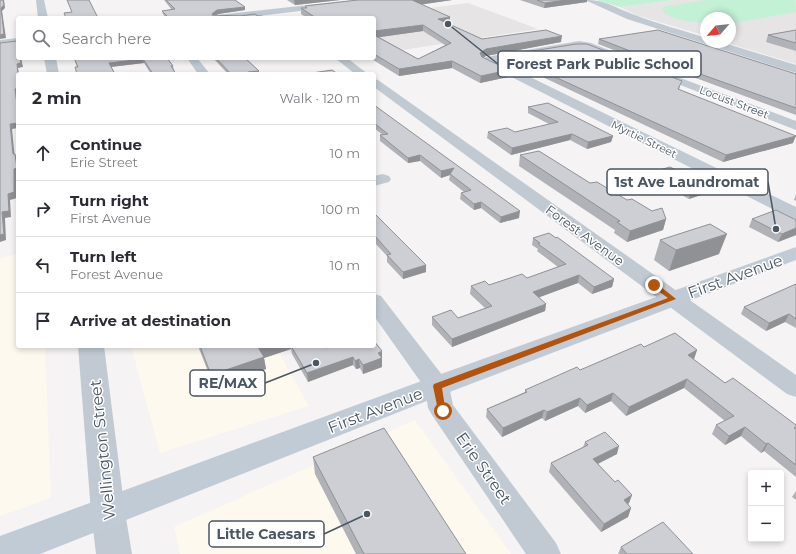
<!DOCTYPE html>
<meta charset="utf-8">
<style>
body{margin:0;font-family:Montserrat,sans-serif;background:#f7f7f7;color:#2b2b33}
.controls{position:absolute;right:12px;bottom:12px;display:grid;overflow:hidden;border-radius:4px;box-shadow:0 2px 6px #0003}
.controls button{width:36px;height:36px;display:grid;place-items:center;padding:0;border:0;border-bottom:1px solid #e1e1e2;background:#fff;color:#2b2b33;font:20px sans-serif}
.compass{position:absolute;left:700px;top:12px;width:36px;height:36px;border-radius:50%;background:#fff;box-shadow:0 2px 6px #0003;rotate:242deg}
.stop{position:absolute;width:12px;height:12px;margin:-9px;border:3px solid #b45309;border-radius:50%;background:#fff}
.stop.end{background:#b45309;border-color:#fff;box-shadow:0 1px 4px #0008}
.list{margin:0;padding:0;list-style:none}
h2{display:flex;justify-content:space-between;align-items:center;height:52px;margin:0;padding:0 16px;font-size:17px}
h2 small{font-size:13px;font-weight:400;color:#7c7c81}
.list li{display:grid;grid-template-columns:26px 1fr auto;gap:12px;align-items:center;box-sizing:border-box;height:56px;padding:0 16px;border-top:1px solid #e1e1e2}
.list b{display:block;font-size:15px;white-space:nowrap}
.list p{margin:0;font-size:13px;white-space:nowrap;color:#7c7c81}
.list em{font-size:13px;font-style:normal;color:#7c7c81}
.icon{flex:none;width:22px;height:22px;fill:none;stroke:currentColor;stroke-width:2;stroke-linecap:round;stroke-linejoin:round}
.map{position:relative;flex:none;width:796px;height:554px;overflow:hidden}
.search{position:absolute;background:#fff;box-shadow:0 2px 6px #0003;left:16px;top:16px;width:360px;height:44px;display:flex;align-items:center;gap:10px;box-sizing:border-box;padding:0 14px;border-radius:4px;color:#7c7c81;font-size:15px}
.panel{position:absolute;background:#fff;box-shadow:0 2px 6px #0003;left:16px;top:72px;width:360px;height:276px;border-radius:4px}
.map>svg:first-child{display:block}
.commercial{fill:#fdf9ef}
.education{fill:#e6e4e5}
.green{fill:#c3f1d5}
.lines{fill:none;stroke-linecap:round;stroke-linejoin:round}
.minor{fill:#c1cad2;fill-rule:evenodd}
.tertiary{fill:#c1cad2;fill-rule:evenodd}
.secondary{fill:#c1cbd6;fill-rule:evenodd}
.wall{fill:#b0b2b7;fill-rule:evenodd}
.shaded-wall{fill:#909195}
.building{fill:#cdcfd5;stroke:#909195}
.route{fill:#b45309}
.labels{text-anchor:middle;stroke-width:3;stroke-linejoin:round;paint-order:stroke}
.far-street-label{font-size:11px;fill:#4a5661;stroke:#fff}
.street-label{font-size:13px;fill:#4a5661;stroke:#fff}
.near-street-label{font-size:16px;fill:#4a5661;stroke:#fff}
.leader{fill:none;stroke:#4a5661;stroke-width:1.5}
.callout-dot{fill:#4a5661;stroke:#fff;stroke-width:1.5}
.callout{fill:#fff;stroke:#4a5661;stroke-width:1.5}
.callout-label{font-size:14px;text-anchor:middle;font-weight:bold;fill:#4a5661}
</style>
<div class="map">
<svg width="796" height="554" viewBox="0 0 796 554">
<rect width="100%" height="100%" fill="#f5f3f3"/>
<!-- commercial -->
<path class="commercial" d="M18 254V346H45L51 498 0 516V258Z
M131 346H275L309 406 160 453Z
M415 420 511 554H180L174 527Z"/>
<!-- education -->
<path class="education" d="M674 0H796V64L724 42H730V18H706V36L636 15 620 7Z
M468 3 538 29 403 50 389 43 374 45V18H335L398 12Z"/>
<!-- green -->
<path class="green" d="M596 0H674L620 7Z
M705 0H795L796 12 734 23H730V18H706V23C693 22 671 21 662 10L664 7Z"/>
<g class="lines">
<!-- minor -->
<path class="minor" d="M354 0H379L375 2 241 18H214L218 15Z
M18 38V44L0 46V40Z
M579 41 591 43 614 52 615 54 610 57 586 48 579 47 497 61 796 207V219L790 218 482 62 481 60 486 57Z
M187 58H197L210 74H198Z
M335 58H347L368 74H355Z
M656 69 796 121V130L652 74 650 72Z
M374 79 378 80 796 375V397L787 394 374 87Z
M383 174 389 176 391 179 389 182 374 186V176Z
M374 294 381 296 446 380 449 386 453 405 556 543 561 554H526L432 415 428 408 425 388 374 316Z"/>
<!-- tertiary -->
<path class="tertiary" d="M36 0H44L48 18H38Z
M585 0C607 0 615 8 635 15 658 24 682 30 706 38V42H721L796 65V73L627 19Z
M44 58H56L59 74H47Z
M78 346H104L125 512 132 554H96L91 512Z"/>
<!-- secondary -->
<path class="secondary" d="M796 247V260L447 393 40 554H0V536L427 379Z"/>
</g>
<!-- wall -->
<path class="wall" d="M164 0H235L245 10 218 14 215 15 258 16 265 18H166L163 14 162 11 172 10Z
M287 0H340L295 5Z
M358 0H452L421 4 450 23 448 24 482 39 561 42 486 56 483 57 508 77 480 83 452 68 399 76 370 58H374V18H307L301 14V8H305V6ZM423 31 445 45 418 59 379 37Z
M520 0H587V2L544 8Z
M796 30V51L766 42 768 35Z
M599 39 796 74V115L685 74 684 77 598 44Z
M502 56 680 86 679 90 793 143 723 162 532 72 526 73 502 62Z
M74 58H167L173 66 174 70 176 74H151L144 63 111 67H77Z
M213 58H245L259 71V74H228Z
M374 105 519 218 500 223 481 208 474 210 460 199 461 193 464 192 449 180 450 175 441 178 420 161 408 163 380 141V135H383L374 128Z
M528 107 613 136 611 142 587 149 570 140 511 155 487 138 488 132H515L549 124 528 113Z
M520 155 590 183 627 200 652 211 666 219 663 230 627 242 614 233 615 230 519 166Z
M652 172 707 193 689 199 650 178Z
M796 194V201L794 200Z
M374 213 426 265V272L403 279 387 262V256L374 242Z
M752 219 796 220V235L778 242 749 227Z
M533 238 614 279 612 287 592 294 578 283 539 297 546 304 545 311 452 347 432 325V317L458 318 485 308 470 294 471 286 489 285 527 278 558 267 537 251 538 249 532 245Z
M660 240 719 254 669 271 654 260Z
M796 284V328L785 322 766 331 741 314 744 307Z
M198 346H325L326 348 382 351V367L363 374 360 368 356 369 353 365 308 382 292 354 291 349 264 358 266 369 214 387Z
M644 347 697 350 694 359H693L725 383 796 425V477L764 451 761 453 741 436 725 445 712 434 716 425 725 421 684 388 626 416 611 401 585 413 578 406 545 421 542 418 502 437 486 417 487 409 525 392V390L580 370Z
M585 442 617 454 598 464 615 482 632 495 629 503 628 504 631 508 628 517 601 532 549 472 551 463 583 447Z
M313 457 466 554H356L315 474Z
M796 491V500L792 497Z
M621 547 693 554H618Z"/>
<!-- shaded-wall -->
<path class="shaded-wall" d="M3 0H4L5 8 2 11 6 38 0 39 1 8Z
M294 0H340L295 5Z
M412 0H452L412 6Z
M565 0H587V2L544 8 545 3Z
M245 7V10L218 14 213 17V18V13L217 10Z
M450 17V23L438 25V19Z
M423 25V31L374 38V31Z
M562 36 561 42 486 56 480 60V53L486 49Z
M20 58H21L23 67 18 68 19 74H18L17 64Z
M143 59 144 63 110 67 109 63Z
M452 61V68L399 76V69Z
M533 67 532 72 526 73 527 68Z
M509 70 508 77 480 83 481 76Z
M259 71V74H248V72Z
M18 88V93L17 94 18 103V112L15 89Z
M18 123V128L12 129 15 159 13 154 10 124Z
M572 134 570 140 511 155 512 148Z
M613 136 611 142 587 149 588 142Z
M796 136 793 143 723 162 726 155Z
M15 154 17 159 18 164V174L16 175 17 198 10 200 11 217 5 218 6 240 0 242V235L2 212 14 169Z
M420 155V161L408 163V158Z
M454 168 450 174V175L441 178V171Z
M709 186 707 193 689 199 691 192Z
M481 202V208L474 210V204Z
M520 211 519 218 500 223 501 217Z
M666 219 663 230 627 242 630 231Z
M796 228V235L778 242 782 234Z
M727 234 719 254 669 271 676 250Z
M426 265V272L403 279V272Z
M579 275 578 283 532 300 533 292Z
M614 279 612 287 592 294 594 287Z
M546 304 545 311 452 347V339Z
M789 314 785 322 766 331 769 323Z
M261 346H291V349L264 358 266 369 214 387 211 375 258 347Z
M697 350 694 359 685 363 688 355Z
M382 351V367L363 374V365L378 353Z
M353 357V365L308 382 307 373Z
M359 359 360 368 356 369 355 361Z
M687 379 684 388 626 416 629 407Z
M613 393 611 401 585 413 587 405Z
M580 398 578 406 545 421 547 412Z
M544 410 542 418 502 437 503 428Z
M745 427 741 436 725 445 729 436Z
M768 443 764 451 761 453 766 444Z
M619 446 617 454 591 467 593 459Z
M632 495 629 503 621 508 624 500Z
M631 508 628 517 601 532 604 524Z"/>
<!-- building -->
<path class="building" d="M0 0H3L4 5 1 8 4 34 0 35Z
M67 0H89L98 18H66L64 13 72 12Z
M166 0H235L245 7 217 10 213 13 212 15 240 16 255 14 258 16H262L265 18H169L162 11 175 9Z
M358 0H412L450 17 438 19 482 39 546 30 562 36 486 49 480 53 482 57 509 70 481 76 452 61 399 69 374 54V35L418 59 451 43 423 25 374 31V18H316L301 8H307L305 6Z
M537 0H566L545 3Z
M658 30 796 74V108L686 69 685 72 599 39Z
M796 30V43L768 35Z
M17 41 18 48V58H20L21 63 17 64 18 74V88L15 89 18 112V123L10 124 13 154H15L17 168 14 169V192L8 194 9 211 2 212 4 234 0 235V43Z
M576 44H587L682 81 678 89 796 136 726 155 533 67 527 68 502 56Z
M74 58H167L173 66H171L176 74H153L143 59 109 63 115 74H77L75 67H78Z
M216 58H245L259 71 248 72 250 74H231Z
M332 70 338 74H313L312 73Z
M548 103 613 136 588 142 572 134 512 148 488 132 507 128 515 132 558 122 528 107Z
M374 105 520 211 501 217 481 202 474 204 461 193 471 190 450 174 454 168 441 171 420 155 408 158 380 135 388 134 374 123Z
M539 151 590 183 597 182 627 200 632 199 652 211 662 208 666 219 630 231 617 222 620 221 520 155Z
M670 167 709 186 691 192 652 172Z
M776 210 796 220V228L782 234 752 219Z
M374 213 426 265 403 272 387 255 391 254 374 235Z
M710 224 727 234 676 250 660 240Z
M549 233 556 238 557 237 614 279 594 287 579 275 533 292 546 304 452 339 432 317 451 310 458 318 492 306 471 286 485 281 489 285 522 274 527 278 566 264 538 244 540 243 533 238Z
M796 284V319L789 314 769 323 744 307Z
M675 333 697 350 688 355 725 383 733 378 796 425V427L794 428 796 429V465L768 443 766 444 745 427 729 436 716 425 734 416 687 379 629 407 613 393 587 405 580 398 547 412 544 410 503 428 487 409 527 392 525 390 577 367 580 370 641 344 644 347Z
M374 341 382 351 378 353 382 358 363 365 359 359 355 361 353 357 307 373 291 346H325L326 348 330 346H374Z
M200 346H261L258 347 264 357 211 375Z
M384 428 466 554H364L313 457Z
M605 432 619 446 593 459 615 482 618 480 632 495 624 500 631 508 604 524 551 463 588 445 585 442Z
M663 522 693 554H627L621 547Z"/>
<!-- route -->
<path class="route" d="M651 283H656L676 299 442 388 445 407 448 411 443 414 438 410 433 386 434 384 668 298 651 286Z"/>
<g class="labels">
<!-- far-street labels -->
<g class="far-street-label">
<text transform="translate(734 102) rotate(21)" y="4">Locust Street</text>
<text transform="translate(644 139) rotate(26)" y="4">Myrtie Street</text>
</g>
<!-- street labels -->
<g class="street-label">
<text transform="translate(585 235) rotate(36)" y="5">Forest Avenue</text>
</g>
<!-- near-street labels -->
<g class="near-street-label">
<text transform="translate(735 276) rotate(-20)" y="6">First Avenue</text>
<text transform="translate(375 410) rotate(-21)" y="6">First Avenue</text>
<text transform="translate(102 450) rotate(-96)" y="6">Wellington Street</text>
<text transform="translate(484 468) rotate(55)" y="6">Erie Street</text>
</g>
</g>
<!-- callouts -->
<path class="leader" d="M448 24L498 64M776 229L768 182M316 363L265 383M367 514L324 534"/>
<g class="callout-dot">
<circle cx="448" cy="24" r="4"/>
<circle cx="776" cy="229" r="4"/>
<circle cx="316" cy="363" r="4"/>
<circle cx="367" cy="514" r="4"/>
</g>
<g class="callout">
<rect x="498" y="51" width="203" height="26" rx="4"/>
<rect x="607" y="169" width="161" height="26" rx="4"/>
<rect x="190" y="370" width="75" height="26" rx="4"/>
<rect x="209" y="521" width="115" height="26" rx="4"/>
</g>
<g class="callout-label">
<text x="600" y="69">Forest Park Public School</text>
<text x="687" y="187">1st Ave Laundromat</text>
<text x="228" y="388">RE/MAX</text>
<text x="266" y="539">Little Caesars</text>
</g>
</svg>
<div class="controls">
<button>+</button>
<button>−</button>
</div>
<svg class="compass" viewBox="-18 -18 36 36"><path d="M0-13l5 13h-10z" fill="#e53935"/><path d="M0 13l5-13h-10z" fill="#7c7c81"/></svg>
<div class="stop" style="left:443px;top:411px"></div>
<div class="stop end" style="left:654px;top:285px"></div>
<div class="search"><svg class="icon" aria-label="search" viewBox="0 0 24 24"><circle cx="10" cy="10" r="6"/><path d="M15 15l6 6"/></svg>Search here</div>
<section class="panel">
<h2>2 min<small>Walk · 120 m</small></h2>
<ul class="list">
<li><svg class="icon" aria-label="ahead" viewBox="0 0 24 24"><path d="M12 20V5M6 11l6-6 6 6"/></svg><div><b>Continue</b><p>Erie Street</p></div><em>10 m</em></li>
<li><svg class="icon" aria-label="right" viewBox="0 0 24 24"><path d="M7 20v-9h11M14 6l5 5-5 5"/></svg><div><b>Turn right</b><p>First Avenue</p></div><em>100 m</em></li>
<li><svg class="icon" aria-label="left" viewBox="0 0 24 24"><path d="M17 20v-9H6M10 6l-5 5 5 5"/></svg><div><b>Turn left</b><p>Forest Avenue</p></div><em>10 m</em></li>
<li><svg class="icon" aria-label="arrive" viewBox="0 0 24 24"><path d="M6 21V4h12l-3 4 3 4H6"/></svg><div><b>Arrive at destination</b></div></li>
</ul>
</section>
</div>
